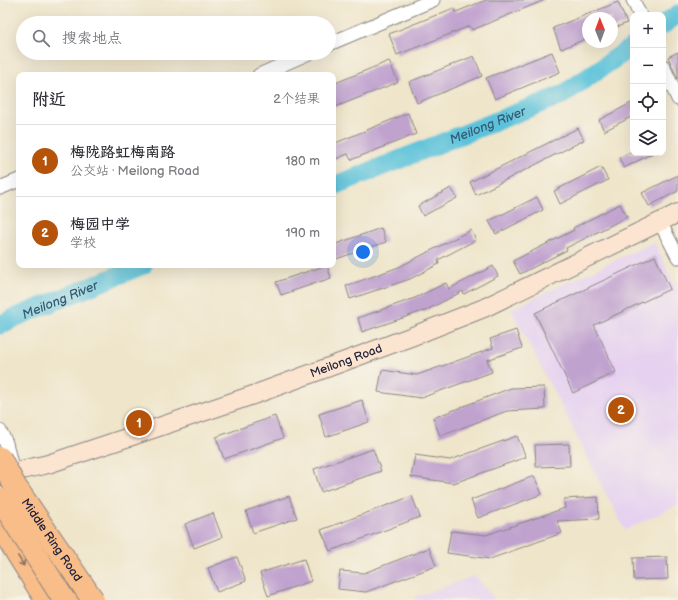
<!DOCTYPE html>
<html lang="zh">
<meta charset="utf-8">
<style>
body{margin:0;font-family:"Balsamiq Sans","LXGW WenKai TC",sans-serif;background:#f7f7f7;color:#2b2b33}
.controls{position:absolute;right:12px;top:12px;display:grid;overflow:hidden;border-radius:8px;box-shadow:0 4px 16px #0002}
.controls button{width:36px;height:36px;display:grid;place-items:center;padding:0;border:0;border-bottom:1px solid #e1e1e2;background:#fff;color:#2b2b33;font:20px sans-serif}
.compass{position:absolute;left:582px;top:12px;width:36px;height:36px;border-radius:50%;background:#fff;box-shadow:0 4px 16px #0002;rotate:359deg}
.you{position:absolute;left:363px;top:252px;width:14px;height:14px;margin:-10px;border:3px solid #fff;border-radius:50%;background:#1a73e8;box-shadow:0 0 0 6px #1a73e833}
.badge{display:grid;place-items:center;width:26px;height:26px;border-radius:50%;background:#b45309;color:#fff;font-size:13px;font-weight:700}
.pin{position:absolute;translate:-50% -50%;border:2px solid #fff;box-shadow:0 1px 4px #0006}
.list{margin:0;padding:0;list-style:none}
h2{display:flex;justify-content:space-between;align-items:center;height:52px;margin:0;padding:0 16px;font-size:17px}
h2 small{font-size:13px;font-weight:400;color:#7c7c81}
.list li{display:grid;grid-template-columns:26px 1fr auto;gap:12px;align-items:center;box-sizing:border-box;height:72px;padding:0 16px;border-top:1px solid #e1e1e2}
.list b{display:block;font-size:15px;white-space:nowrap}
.list p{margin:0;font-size:13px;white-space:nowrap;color:#7c7c81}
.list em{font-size:13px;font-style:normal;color:#7c7c81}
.icon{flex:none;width:22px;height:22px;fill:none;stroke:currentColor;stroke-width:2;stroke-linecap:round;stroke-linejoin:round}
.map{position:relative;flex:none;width:678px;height:600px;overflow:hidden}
.search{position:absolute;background:#fff;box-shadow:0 4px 16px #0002;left:16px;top:16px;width:320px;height:44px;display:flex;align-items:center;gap:10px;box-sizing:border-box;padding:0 14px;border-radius:22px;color:#7c7c81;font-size:15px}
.panel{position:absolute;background:#fff;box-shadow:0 4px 16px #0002;left:16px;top:72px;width:320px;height:196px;border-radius:8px}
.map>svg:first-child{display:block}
.built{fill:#e6d2f0}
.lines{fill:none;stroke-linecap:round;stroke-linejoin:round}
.river{stroke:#5cc2da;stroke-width:19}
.building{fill:#c0a2cf}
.street-casing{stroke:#888482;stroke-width:15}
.secondary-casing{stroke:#888482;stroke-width:20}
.primary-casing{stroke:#888482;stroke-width:22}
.street{stroke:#fff;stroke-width:13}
.secondary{stroke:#fce5d0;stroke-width:18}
.primary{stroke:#f8bd89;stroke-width:20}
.highway-bridge-casing{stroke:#888482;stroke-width:24;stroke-linecap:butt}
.highway-bridge{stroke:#f8bd89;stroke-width:22}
.oneway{stroke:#8d7062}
.labels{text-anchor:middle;stroke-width:3;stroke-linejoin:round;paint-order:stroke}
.street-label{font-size:12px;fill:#22223b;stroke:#f7f3e8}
.water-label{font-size:13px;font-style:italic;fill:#365a73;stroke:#f7f3e8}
</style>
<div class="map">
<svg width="678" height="600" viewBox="0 0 678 600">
<rect width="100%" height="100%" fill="#f7f3e8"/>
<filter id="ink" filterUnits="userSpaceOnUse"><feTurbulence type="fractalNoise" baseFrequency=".025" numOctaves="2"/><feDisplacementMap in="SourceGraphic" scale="8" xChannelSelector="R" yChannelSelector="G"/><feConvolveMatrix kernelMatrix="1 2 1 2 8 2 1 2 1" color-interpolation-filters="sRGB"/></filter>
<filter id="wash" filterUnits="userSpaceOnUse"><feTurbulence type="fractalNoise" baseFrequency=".012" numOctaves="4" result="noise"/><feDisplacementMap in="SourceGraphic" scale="16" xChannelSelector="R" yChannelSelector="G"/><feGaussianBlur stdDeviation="0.9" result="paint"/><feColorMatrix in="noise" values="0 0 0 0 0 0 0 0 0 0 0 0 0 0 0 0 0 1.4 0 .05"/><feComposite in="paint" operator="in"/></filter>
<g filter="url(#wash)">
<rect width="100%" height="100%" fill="#efe5ca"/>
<!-- built -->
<path class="built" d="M654 242 678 292V505L625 530 511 309Z
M475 576 496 600H416L415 597Z"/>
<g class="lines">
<!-- river -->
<g class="river">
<path d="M663 25 678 14"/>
<path id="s1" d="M333 186 562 95 633 46"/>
<path id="s2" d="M0 325 14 318 143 265"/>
</g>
</g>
<g id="blocks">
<!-- building -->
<path class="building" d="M486 0H545L472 30 470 26 397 55 389 34 454 8 456 12Z
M618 2 627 23 612 29V18H588V38L561 49 553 28Z
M552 52 560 72 495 99 486 78Z
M678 52V79L668 57Z
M474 56 482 76 417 103 409 82Z
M389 61 398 82 333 108V84Z
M633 102V116L604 131 599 120Z
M408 113 416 134 351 160 348 154 333 160V144Z
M578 128 584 140 476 195 470 182Z
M628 153H653L624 168 619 158Z
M601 167 608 180 560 204 554 191Z
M678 175V191L649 206 642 193Z
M451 188 457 198 423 216 418 206Z
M537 197 543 210 496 234 489 221Z
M620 204 627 217 566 248 567 250 520 274 513 261 574 230 573 228Z
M381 228 386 242 336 259 333 251V245Z
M471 230 476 240 438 260 439 264 410 279 350 299 346 286 399 267Z
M655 256 670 289 594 325 616 372 573 393 535 313Z
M327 265 331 278 281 295 276 282Z
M493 266 498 276 464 294 463 291 423 312V311L362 332 358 318 415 298 446 283 449 289Z
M516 330 522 348 487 360 492 372 421 398 378 392 382 370 417 375 493 348 490 339Z
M544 387 545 409 507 411 440 436 433 418 511 388Z
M362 400 369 422 326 437 319 414Z
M275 416 283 438 224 459 216 437Z
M517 436 526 457 454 483 411 477 415 455 450 460Z
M569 444 570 466 536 467 535 445Z
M373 449 381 471 321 492 314 469Z
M534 476 542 494 478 518 471 500Z
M289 496 297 518 253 533 246 511Z
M412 496 420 517 330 551 321 530Z
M598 497 599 519 557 521 562 533 490 559 447 553 451 531 486 535 565 508 564 499Z
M213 513 222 537 194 548 185 524Z
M429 548 436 566 366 592 338 589 340 571 364 573Z
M237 557 246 581 217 592 208 568Z
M667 557 668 579 634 580 633 558Z
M304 559 311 581 268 596 260 573Z"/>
</g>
</g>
<g filter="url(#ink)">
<use href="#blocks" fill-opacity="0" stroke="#888482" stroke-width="1"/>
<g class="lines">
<defs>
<path id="street" d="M633 0 640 15
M329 44 433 0
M663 66 678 99
M259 75 309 53
M0 188 19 180
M660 222 678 257
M0 431 6 443 12 468"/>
<g id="secondary">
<path id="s3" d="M1 476 13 472 48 464 141 433 256 394 413 336 484 308 678 213"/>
</g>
<path id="primary" d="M30 525 77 600
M0 528 45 600"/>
</defs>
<!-- street casing -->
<use href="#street" class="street-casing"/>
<!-- secondary casing -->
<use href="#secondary" class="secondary-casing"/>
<!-- primary casing -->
<use href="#primary" class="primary-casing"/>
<!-- street -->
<use href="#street" class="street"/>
<!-- secondary -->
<use href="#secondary" class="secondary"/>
<!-- primary -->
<use href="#primary" class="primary"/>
<defs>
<g id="highway-bridge">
<path id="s4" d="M0 458 15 486 93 600"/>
<path d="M0 499 64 600"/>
</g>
</defs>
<!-- highway-bridge casing -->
<use href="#highway-bridge" class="highway-bridge-casing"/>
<!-- highway-bridge -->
<use href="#highway-bridge" class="highway-bridge"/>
</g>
<!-- one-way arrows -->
<defs><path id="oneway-shaft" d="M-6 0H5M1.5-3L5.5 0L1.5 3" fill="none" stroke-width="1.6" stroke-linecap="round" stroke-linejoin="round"/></defs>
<use class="oneway" href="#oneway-shaft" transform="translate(21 561) rotate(58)"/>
</g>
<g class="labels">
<!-- street labels -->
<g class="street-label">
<text dy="4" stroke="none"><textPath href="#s3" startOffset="364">Meilong Road</textPath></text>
<text dy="4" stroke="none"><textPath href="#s4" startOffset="97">Middle Ring Road</textPath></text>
</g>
<!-- water labels -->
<g class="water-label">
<text dy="5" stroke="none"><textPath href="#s1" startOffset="166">Meilong River</textPath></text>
<text dy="5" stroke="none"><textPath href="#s2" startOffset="65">Meilong River</textPath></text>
</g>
</g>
</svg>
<div class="controls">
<button>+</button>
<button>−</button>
<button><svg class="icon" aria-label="locate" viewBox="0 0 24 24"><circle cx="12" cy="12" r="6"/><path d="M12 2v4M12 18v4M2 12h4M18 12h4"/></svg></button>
<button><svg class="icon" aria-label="layers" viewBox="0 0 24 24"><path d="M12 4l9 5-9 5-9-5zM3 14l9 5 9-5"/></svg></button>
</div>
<svg class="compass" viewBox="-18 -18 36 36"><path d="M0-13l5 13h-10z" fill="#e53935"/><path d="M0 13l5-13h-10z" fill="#7c7c81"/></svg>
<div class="you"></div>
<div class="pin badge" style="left:139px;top:423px">1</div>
<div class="pin badge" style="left:621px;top:410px">2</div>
<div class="search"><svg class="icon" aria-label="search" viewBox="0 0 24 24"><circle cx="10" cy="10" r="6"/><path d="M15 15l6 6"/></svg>搜索地点</div>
<section class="panel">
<h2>附近<small>2个结果</small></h2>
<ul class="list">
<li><span class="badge">1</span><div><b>梅陇路虹梅南路</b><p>公交站 · Meilong Road</p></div><em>180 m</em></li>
<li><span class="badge">2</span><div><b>梅园中学</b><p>学校</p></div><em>190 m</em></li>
</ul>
</section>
</div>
